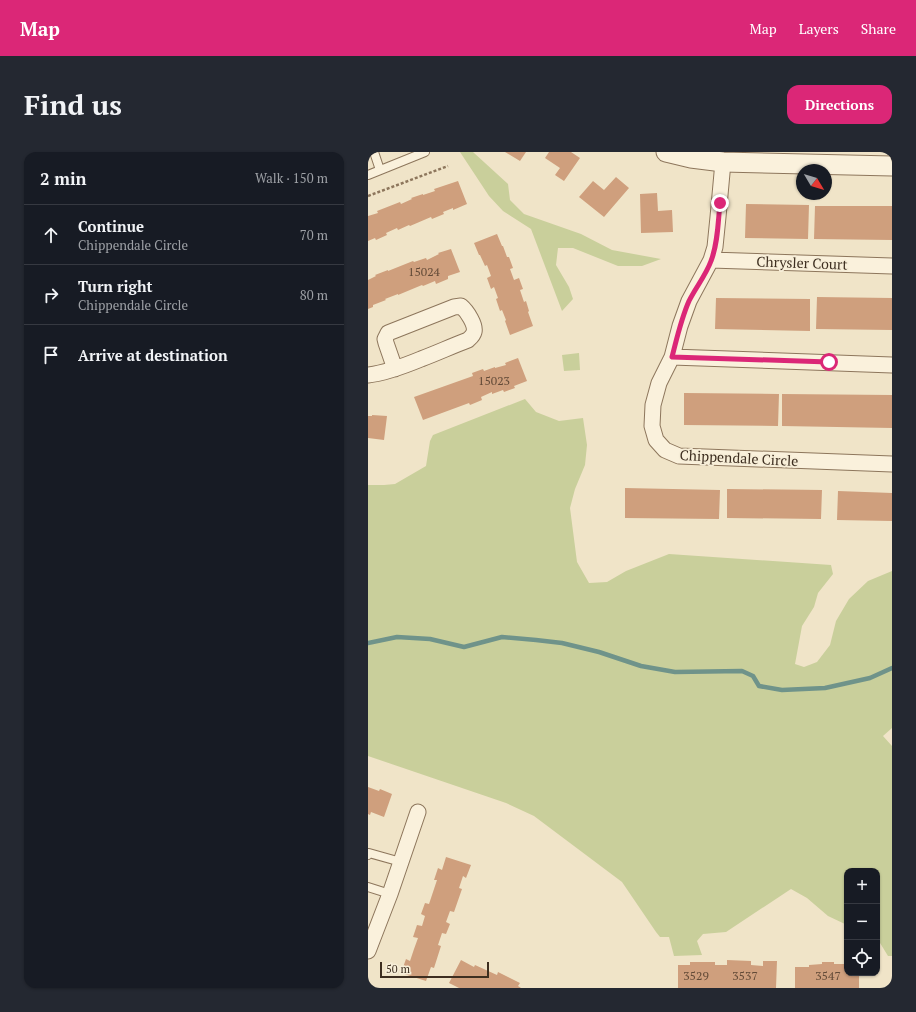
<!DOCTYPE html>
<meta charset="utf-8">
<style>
body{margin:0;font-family:"PT Serif",serif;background:#242831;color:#f1f3f6}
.controls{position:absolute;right:12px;bottom:12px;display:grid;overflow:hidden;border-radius:8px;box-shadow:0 1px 3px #0004}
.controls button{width:36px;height:36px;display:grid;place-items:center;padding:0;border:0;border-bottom:1px solid #363941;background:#171b24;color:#f1f3f6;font:20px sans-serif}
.compass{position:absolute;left:428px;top:12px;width:36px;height:36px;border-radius:50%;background:#171b24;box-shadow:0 1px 3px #0004;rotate:128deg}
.scale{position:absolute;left:12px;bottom:10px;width:109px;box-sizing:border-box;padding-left:4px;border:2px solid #3d2e20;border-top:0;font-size:11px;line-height:14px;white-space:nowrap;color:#3d2e20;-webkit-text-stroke:3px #f7eed8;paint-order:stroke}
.stop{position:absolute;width:12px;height:12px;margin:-9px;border:3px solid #db2777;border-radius:50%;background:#fff}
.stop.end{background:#db2777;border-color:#fff;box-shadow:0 1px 4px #0008}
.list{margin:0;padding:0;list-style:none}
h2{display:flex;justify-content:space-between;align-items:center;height:52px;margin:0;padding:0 16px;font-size:17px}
h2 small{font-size:13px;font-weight:400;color:#9ea1a6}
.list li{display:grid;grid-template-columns:26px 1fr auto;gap:12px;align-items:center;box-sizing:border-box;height:60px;padding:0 16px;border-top:1px solid #363941}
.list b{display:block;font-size:15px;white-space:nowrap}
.list p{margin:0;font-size:13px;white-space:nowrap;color:#9ea1a6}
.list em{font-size:13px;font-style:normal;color:#9ea1a6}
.icon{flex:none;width:22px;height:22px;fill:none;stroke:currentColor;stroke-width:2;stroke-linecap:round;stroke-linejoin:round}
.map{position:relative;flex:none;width:524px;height:836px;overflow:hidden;border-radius:12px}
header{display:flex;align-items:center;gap:24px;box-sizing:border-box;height:56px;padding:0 20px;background:#db2777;color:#fff}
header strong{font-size:19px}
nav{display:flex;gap:22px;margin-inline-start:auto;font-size:14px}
.intro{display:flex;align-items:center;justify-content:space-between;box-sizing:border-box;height:96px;padding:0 24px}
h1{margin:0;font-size:28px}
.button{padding:10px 18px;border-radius:12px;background:#db2777;color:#fff;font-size:14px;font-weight:700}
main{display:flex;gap:24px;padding:0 24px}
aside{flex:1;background:#171b24;border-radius:12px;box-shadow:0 1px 3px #0004}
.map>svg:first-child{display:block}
.green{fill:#c9cf9b}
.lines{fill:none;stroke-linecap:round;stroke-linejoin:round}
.stream{stroke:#6f938a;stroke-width:4.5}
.building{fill:#cf9f7d}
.service-casing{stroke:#8d765c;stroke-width:10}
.minor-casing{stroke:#8d765c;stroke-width:17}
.tertiary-casing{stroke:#8d765c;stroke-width:21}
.path{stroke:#8d765c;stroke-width:2.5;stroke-dasharray:3 2;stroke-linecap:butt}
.service{stroke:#faf1dc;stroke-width:8}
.minor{stroke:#faf1dc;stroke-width:15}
.tertiary{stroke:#faf1dc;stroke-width:19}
.route{stroke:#db2777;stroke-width:5}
.labels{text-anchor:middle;stroke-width:3.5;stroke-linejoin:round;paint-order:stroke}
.number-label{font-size:12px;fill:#624a37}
.street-label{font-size:14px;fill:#3d2e20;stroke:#f7eed8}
</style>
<header>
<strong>Map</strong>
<nav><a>Map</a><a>Layers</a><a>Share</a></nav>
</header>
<div class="intro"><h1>Find us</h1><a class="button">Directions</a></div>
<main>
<aside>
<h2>2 min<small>Walk · 150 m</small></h2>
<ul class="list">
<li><svg class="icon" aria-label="ahead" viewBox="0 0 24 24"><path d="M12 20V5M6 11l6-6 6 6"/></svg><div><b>Continue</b><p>Chippendale Circle</p></div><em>70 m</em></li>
<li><svg class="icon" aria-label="right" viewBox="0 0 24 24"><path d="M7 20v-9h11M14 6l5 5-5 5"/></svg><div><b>Turn right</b><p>Chippendale Circle</p></div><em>80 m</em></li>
<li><svg class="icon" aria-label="arrive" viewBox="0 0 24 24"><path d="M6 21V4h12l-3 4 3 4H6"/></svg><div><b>Arrive at destination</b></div></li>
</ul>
</aside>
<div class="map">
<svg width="524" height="836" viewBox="0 0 524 836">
<rect width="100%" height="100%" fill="#f0e4c8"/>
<!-- green -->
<path class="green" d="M92 0H105L140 32 142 48 156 62 213 82 244 98 293 107 274 114H250L205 96H190L188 113 201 135 205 147 194 159 163 77 135 59 121 44Z
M211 201 212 218 196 219 194 203Z
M157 247 168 260 191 269 215 266 219 293 217 313 207 337 202 356 209 410 221 431 239 430 258 419 301 402 463 413 465 422 450 441 446 455 434 474 427 512 436 515 449 510 462 493 468 469 481 447 500 429 524 419V576L515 584 524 594V804H520L509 786V719H479V773L460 764 439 746 423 737 358 780 335 782 329 789 334 803 306 804 301 785H292L288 780 254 730 166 664 138 651 0 604V333H16L27 332 58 314 62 289 65 283Z"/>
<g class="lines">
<!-- stream -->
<path class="stream" d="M0 491 29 485 62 487 96 495 134 485 168 488 194 491 231 500 273 514 307 520 374 519 385 524 391 534 414 538 457 536 502 526 524 516"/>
</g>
<!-- building -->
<path class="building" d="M137 0H158L152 9Z
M181 0H203L212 6 196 29 187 23 192 16 177 6Z
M248 25 261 36 236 65 211 45 225 29 236 38Z
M90 29 99 52 85 58V56L75 60 76 62 64 67 63 65 42 74 41 73 30 78 29 76 18 81 19 83 8 88 7 86 0 89V64L10 61 9 59 32 50 33 52 44 47 43 46 55 42V43L67 39 66 37Z
M289 41 290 59 304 58 305 80 273 81 272 42Z
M378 52 441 53 440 87 377 86Z
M447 54H524V88L446 87Z
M129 82 134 94H135L139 105H141L145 116 142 117 146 128 151 126 155 137 152 138 156 150 158 149 161 159 160 160 165 174 142 183 137 169 138 168 134 158 132 159 128 147 130 146 126 135 123 137 119 126 123 124 119 113 117 114 112 103H111L106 91Z
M83 97 92 120 80 124V127L68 132 67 129 55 134 54 133 30 143V142L17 147 18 148 5 153V155L0 157V128L8 124 7 123 20 118V119L45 109 46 110 58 106 59 108 71 102 70 101Z
M449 145 524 146V178L448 177Z
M348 146 442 147V179L347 177Z
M150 206 159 229 146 234 147 236 136 240 135 238 124 242V240L113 245 114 248 102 253 101 251 55 268 46 245 105 224 104 221 115 217 116 219 127 215V216L138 213 137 211Z
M316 241 411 242 410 274 316 273Z
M414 242 524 243V276L414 274Z
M4 263 19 264 16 288 0 286V264H4Z
M257 336 352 338 351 367 257 366Z
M359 337 454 338 453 367 359 366Z
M470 339 524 341V369L469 368Z
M0 635 11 639 12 637 24 642 16 665 3 660 2 663 0 662Z
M78 705 103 713 98 726 95 724 91 736 94 737 86 760 82 759 78 770 82 772 78 782 74 781 70 793 73 794 66 816 63 815 58 829 33 821 38 807 42 809 46 797 50 786 45 785 49 773 54 774 57 764 53 762 57 751 61 752 69 728H66L70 716 74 718Z
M93 808 106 815 107 813 129 823 130 820 152 831 150 834 153 836H91L81 831Z
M359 808 383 809V813L395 814V809H409L408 836H310V813H322V810H347V813H359Z
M454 810H466V812H478L479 821H491V836H427V815H441V813L454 812Z"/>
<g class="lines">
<defs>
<path id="service" d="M6 0 12 18
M0 23 57 0
M0 703 1 701 33 710
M0 735 22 742"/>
<path id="minor" d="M355 10 350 65 347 95 343 108 321 149 312 174 304 205 291 231 285 253 284 274 288 288 297 298 311 304 524 312
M343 108 524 114
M304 205 524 213
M0 223C18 221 36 214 53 207 69 201 84 194 100 188 102 186 105 184 106 180 108 173 99 159 93 154L86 155 20 181 17 187 18 191 27 217
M0 799 22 742 50 660"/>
<path id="tertiary" d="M298 0 323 6 355 10 524 14"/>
</defs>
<!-- service casing -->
<use href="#service" class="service-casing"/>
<!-- minor casing -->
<use href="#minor" class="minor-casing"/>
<!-- tertiary casing -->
<use href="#tertiary" class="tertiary-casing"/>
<!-- path -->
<path class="path" d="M0 44 80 14"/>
<!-- service -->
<use href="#service" class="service"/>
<!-- minor -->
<use href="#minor" class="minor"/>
<!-- tertiary -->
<use href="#tertiary" class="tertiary"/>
</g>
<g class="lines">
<!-- route -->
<path class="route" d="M352 51C350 70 350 91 343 109 338 123 328 135 321 149 313 167 309 186 304 205L461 210"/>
</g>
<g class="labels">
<!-- number labels -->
<g class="number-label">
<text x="56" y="124">15024</text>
<text x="126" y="233">15023</text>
<text x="328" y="828">3529</text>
<text x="377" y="828">3537</text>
<text x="460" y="828">3547</text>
</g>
<!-- street labels -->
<g class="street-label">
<text transform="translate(434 111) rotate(2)" y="5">Chrysler Court</text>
<text transform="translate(371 306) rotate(3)" y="5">Chippendale Circle</text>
</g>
</g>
</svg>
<div class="controls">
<button>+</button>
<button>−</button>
<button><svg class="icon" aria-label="locate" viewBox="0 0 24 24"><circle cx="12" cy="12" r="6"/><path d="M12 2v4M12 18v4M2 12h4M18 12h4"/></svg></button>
</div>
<svg class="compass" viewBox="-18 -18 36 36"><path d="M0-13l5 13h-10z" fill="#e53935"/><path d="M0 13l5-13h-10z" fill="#9ea1a6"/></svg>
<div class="scale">50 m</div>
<div class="stop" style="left:461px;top:210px"></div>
<div class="stop end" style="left:352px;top:51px"></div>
</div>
</main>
